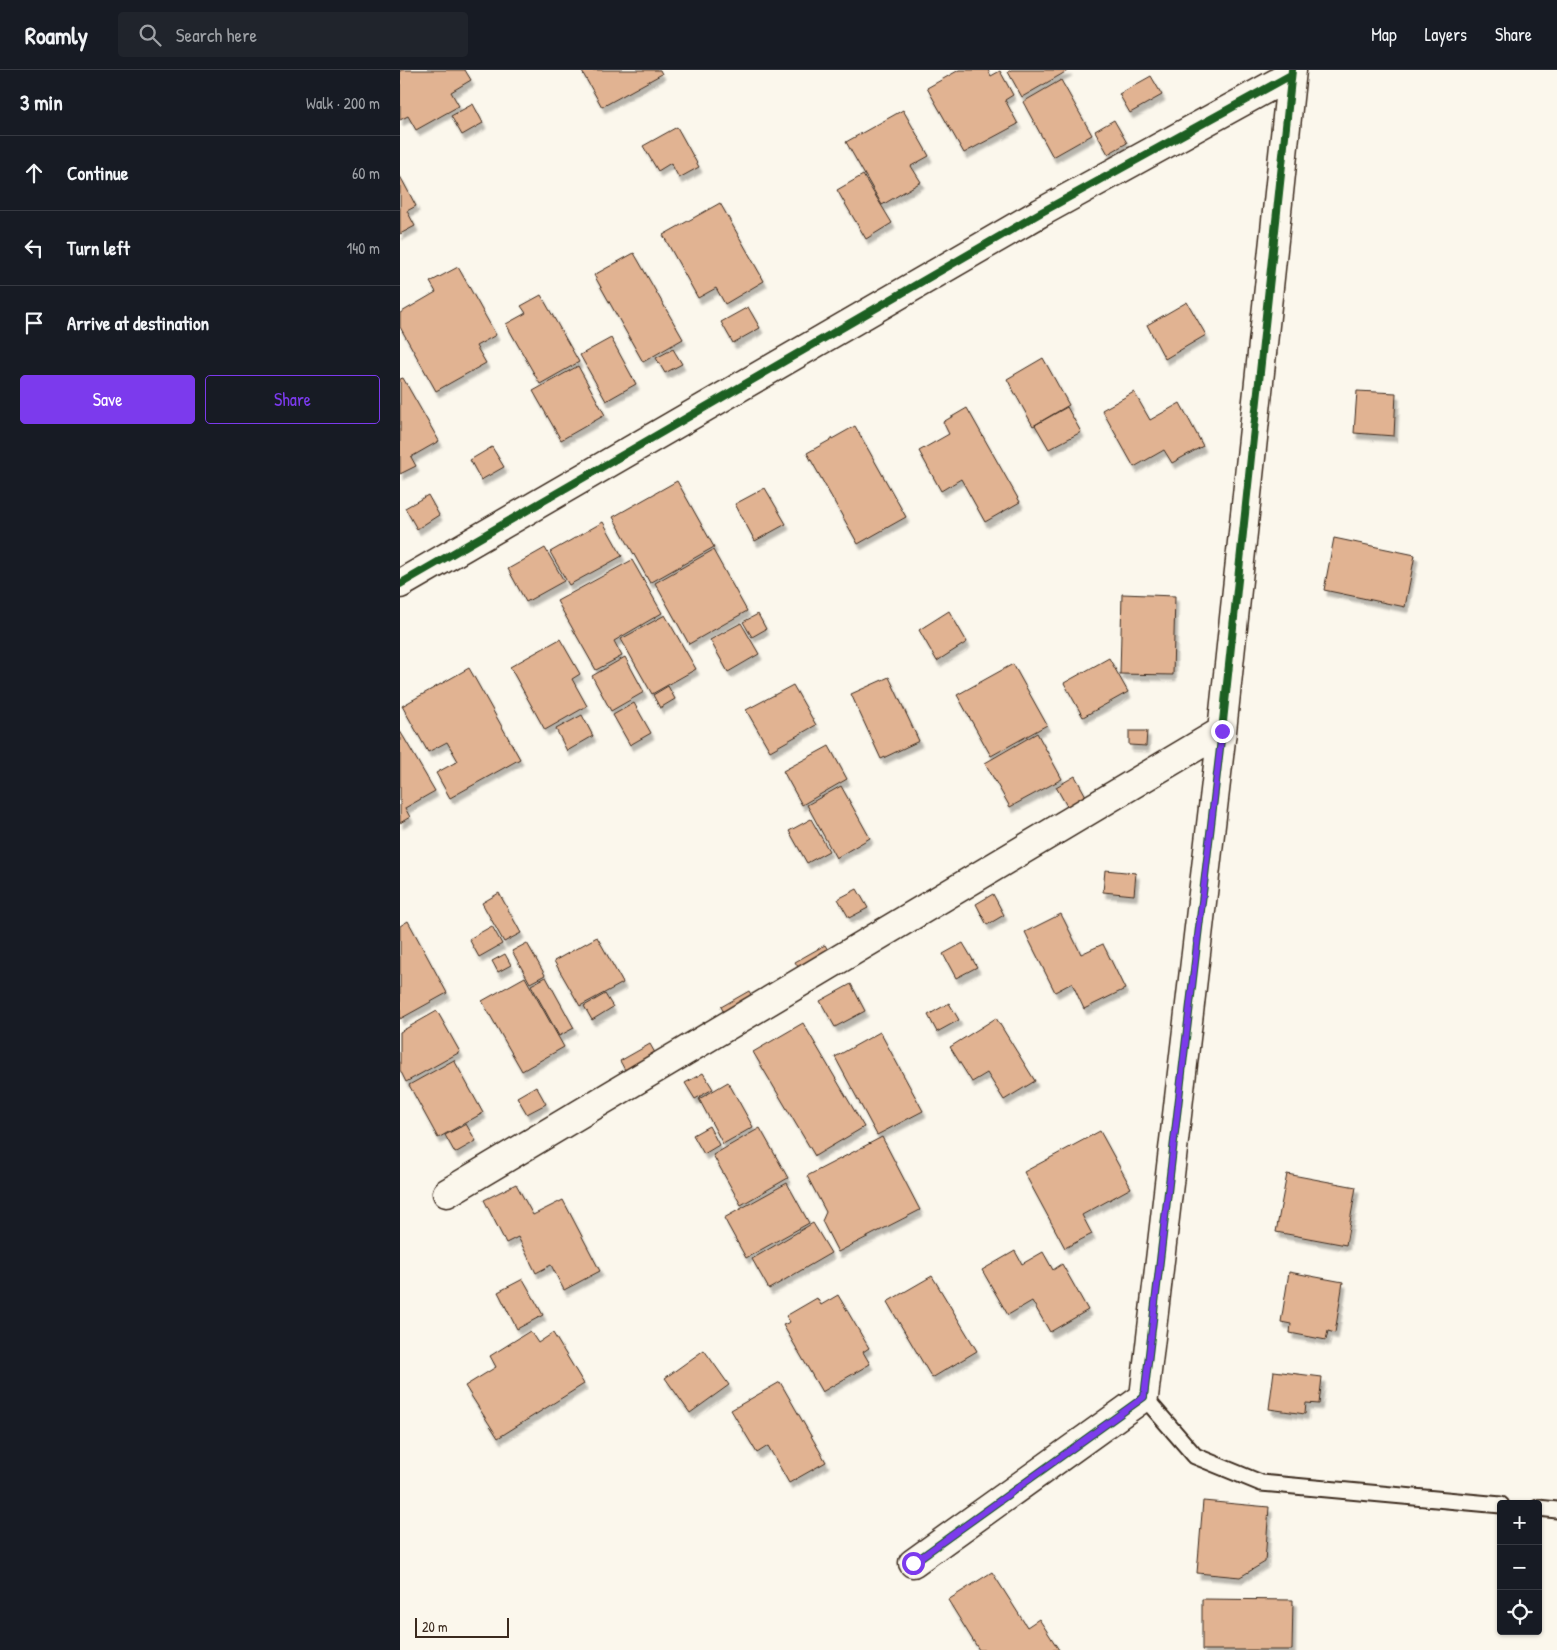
<!DOCTYPE html>
<meta charset="utf-8">
<style>
body{margin:0;font-family:"Patrick Hand",sans-serif;background:#20242c;color:#f1f3f6}
.controls{position:absolute;right:15px;bottom:15px;display:grid;overflow:hidden;border-radius:5px;box-shadow:0 1px 4px #0004}
.controls button{width:45px;height:45px;display:grid;place-items:center;padding:0;border:0;border-bottom:1px solid #363941;background:#171b24;color:#f1f3f6;font:25px sans-serif}
.scale{position:absolute;left:15px;bottom:12px;width:94px;box-sizing:border-box;padding-left:5px;border:2px solid #3b2a1e;border-top:0;font-size:14px;line-height:18px;white-space:nowrap;color:#3b2a1e;-webkit-text-stroke:4px #fbf7ec;paint-order:stroke}
.stop{position:absolute;width:15px;height:15px;margin:-11px;border:4px solid #7c3aed;border-radius:50%;background:#fff}
.stop.end{background:#7c3aed;border-color:#fff;box-shadow:0 1px 5px #0008}
.list{margin:0;padding:0;list-style:none}
h2{display:flex;justify-content:space-between;align-items:center;height:65px;margin:0;padding:0 20px;font-size:21px}
h2 small{font-size:16px;font-weight:400;color:#9ea1a6}
.list li{display:grid;grid-template-columns:32px 1fr auto;gap:15px;align-items:center;box-sizing:border-box;height:75px;padding:0 20px;border-top:1px solid #363941}
.list b{display:block;font-size:19px;white-space:nowrap}
.list em{font-size:16px;font-style:normal;color:#9ea1a6}
.actions{display:flex;gap:10px;padding:15px 20px}
.actions a{flex:1;padding:11px 0;border:1px solid #7c3aed;border-radius:5px;text-align:center;font-size:18px;color:#7c3aed}
.actions .main{background:#7c3aed;color:#fff}
.icon{flex:none;width:28px;height:28px;fill:none;stroke:currentColor;stroke-width:2;stroke-linecap:round;stroke-linejoin:round}
.map{position:relative;flex:none;width:1157px;height:1580px;overflow:hidden}
header{display:flex;align-items:center;gap:30px;box-sizing:border-box;height:70px;padding:0 25px;background:#171b24;border-bottom:1px solid #363941}
header strong{font-size:24px}
nav{display:flex;gap:28px;margin-inline-start:auto;font-size:18px}
.search{width:350px;height:45px;background:#20242c;display:flex;align-items:center;gap:12px;box-sizing:border-box;padding:0 18px;border-radius:5px;color:#9ea1a6;font-size:19px}
main{display:flex}
aside{flex:1;background:#171b24}
.map>svg:first-child{display:block}
.building{fill:#e1b392;stroke:#3b2a1e;filter:url(#shadow)}
.lines{fill:none;stroke-linecap:round;stroke-linejoin:round}
.lane-casing{stroke:#3b2a1e;stroke-width:19}
.street-casing{stroke:#3b2a1e;stroke-width:31}
.lane{stroke:#fbf7ec;stroke-width:15}
.street{stroke:#fbf7ec;stroke-width:28}
.cycleway-casing{stroke:#fbf7ec;stroke-width:11}
.cycleway{stroke:#1b5e20;stroke-width:8}
.route{stroke:#7c3aed;stroke-width:6}
</style>
<header>
<strong>Roamly</strong>
<div class="search"><svg class="icon" aria-label="search" viewBox="0 0 24 24"><circle cx="10" cy="10" r="6"/><path d="M15 15l6 6"/></svg>Search here</div>
<nav><a>Map</a><a>Layers</a><a>Share</a></nav>
</header>
<main>
<aside>
<h2>3 min<small>Walk · 200 m</small></h2>
<ul class="list">
<li><svg class="icon" aria-label="ahead" viewBox="0 0 24 24"><path d="M12 20V5M6 11l6-6 6 6"/></svg><div><b>Continue</b></div><em>60 m</em></li>
<li><svg class="icon" aria-label="left" viewBox="0 0 24 24"><path d="M17 20v-9H6M10 6l-5 5 5 5"/></svg><div><b>Turn left</b></div><em>140 m</em></li>
<li><svg class="icon" aria-label="arrive" viewBox="0 0 24 24"><path d="M6 21V4h12l-3 4 3 4H6"/></svg><div><b>Arrive at destination</b></div></li>
</ul>
<div class="actions"><a class="main">Save</a><a>Share</a></div>
</aside>
<div class="map">
<svg width="1157" height="1580" viewBox="0 0 1157 1580">
<defs>
<filter id="shadow"><feDropShadow dx="3" dy="5.5" stdDeviation="1" flood-color="#0004"/></filter>
</defs>
<rect width="100%" height="100%" fill="#fbf7ec"/>
<filter id="ink" filterUnits="userSpaceOnUse"><feTurbulence type="fractalNoise" baseFrequency=".02" numOctaves="2"/><feDisplacementMap in="SourceGraphic" scale="10" xChannelSelector="R" yChannelSelector="G"/><feConvolveMatrix kernelMatrix="1 2 1 2 8 2 1 2 1" color-interpolation-filters="sRGB"/></filter>
<g filter="url(#ink)">
<!-- building -->
<path class="building" d="M0 0H65L71 10 51 22 59 36 16 60 8 46 0 50Z
M181 0H260L262 4 202 37Z
M559 0H588L591 6 600 1 613 25 605 30 618 54 564 83 527 18Z
M611 0H669L622 27 608 2Z
M751 6 762 25 730 43 719 24Z
M661 10 692 65 653 87 623 32Z
M73 34 83 53 62 65 51 46Z
M503 40 529 86 511 96 521 112 482 135 446 72Z
M714 50 727 73 708 84 695 61Z
M277 57 299 97 279 108 271 93 258 101 243 76Z
M463 105 492 153 466 169 437 120Z
M0 106 16 136 7 141 15 156 0 164Z
M320 133 364 211 325 234 316 218 298 228 263 165Z
M234 183 283 269 243 292 194 205Z
M58 197 96 265 76 276 86 293 36 321 0 257V243L36 222 30 212Z
M141 225 179 292 140 314 106 254 126 243 121 236Z
M787 232 806 265 765 289 747 255Z
M348 237 360 258 333 273 321 252Z
M211 268 236 314 206 331 180 285Z
M273 279 282 294 265 303 256 288Z
M643 288 669 335 633 356 607 309Z
M178 296 205 345 161 370 133 321Z
M3 308 39 371 11 387 16 396 0 404V309Z
M957 321 996 323 994 366 954 363Z
M734 322 750 350 780 333 803 376 772 393 764 380 734 397 702 340Z
M667 337 681 362 649 379 635 355Z
M567 338 620 432 585 452 561 409 541 421 519 381 549 364 543 352Z
M455 356 506 447 458 474 407 383Z
M92 377 104 397 81 410 70 390Z
M277 411 314 477 250 513 213 447Z
M365 418 386 454 355 471 335 434Z
M28 425 39 445 17 459 5 438Z
M203 452 222 486 169 515 150 482Z
M934 468 1015 485 1005 537 924 520Z
M145 478 164 511 126 532 108 499Z
M313 480 347 541 289 574 255 513Z
M232 490 262 543 214 571 222 586 196 600 157 531Z
M722 524 775 526 773 605 720 604Z
M549 541 567 572 537 591 519 560Z
M358 544 366 559 352 567 343 552Z
M265 545 296 599 252 624 221 569Z
M341 553 359 584 328 602 310 570Z
M160 569 180 604 172 609 187 636 145 660 110 597Z
M225 587 244 622 211 641 192 606Z
M709 588 728 622 683 647 664 613Z
M613 594 647 655 591 686 557 625Z
M69 598 120 689 50 728 36 703 58 691 47 672 28 682 2 636Z
M489 607 519 671 481 689 451 624Z
M393 615 416 655 370 681 346 640Z
M268 616 275 629 260 638 253 625Z
M234 633 251 663 230 675 213 645Z
M182 645 193 666 167 681 156 659Z
M0 661 35 721 5 738 10 747 0 753Z
M729 661H747L746 676 729 675Z
M637 663 662 709 610 737 585 693Z
M429 676 447 709 402 735 383 701Z
M675 706 687 728 668 738 656 717Z
M441 716 470 768 436 788 407 735Z
M411 749 429 781 407 793 389 761Z
M705 800 736 803 734 825 703 822Z
M457 819 468 838 449 848 438 829Z
M99 823 121 863 104 872 82 833Z
M593 824 604 845 587 855 576 834Z
M661 844 681 884 703 874 725 919 684 939 672 913 655 922 625 862Z
M8 851 47 923 0 949V856Z
M92 856 102 874 79 887 69 869Z
M197 867 223 913 180 936 154 891Z
M127 873 145 905 130 913 112 881Z
M563 873 577 897 556 908 543 884Z
M425 875 434 891 404 907 395 892Z
M105 884 111 895 98 902 92 891Z
M125 907 164 977 122 1001 82 931Z
M146 907 174 958 159 966 131 915Z
M451 914 465 941 435 957 420 931Z
M349 921 357 935 329 952 321 937Z
M205 924 213 937 192 950 184 936Z
M549 933 559 950 537 962 528 945Z
M37 941 60 982 6 1012 0 1000V962Z
M596 948 635 1011 604 1030 587 1003 572 1012 550 977Z
M403 953 464 1057 415 1086 353 982Z
M480 962 523 1041 477 1065 435 987Z
M250 974 260 992 230 1009 220 991Z
M54 990 83 1043 38 1068 9 1015Z
M303 1003 313 1019 295 1029 285 1013Z
M328 1012 353 1057 323 1074 299 1029Z
M136 1016 146 1034 127 1044 117 1027Z
M66 1054 76 1071 55 1083 45 1065Z
M309 1056 319 1075 304 1084 293 1065Z
M360 1058 388 1108 341 1135 313 1085Z
M700 1061 731 1118 682 1145 692 1164 665 1178 624 1102Z
M482 1067 520 1140 438 1182 422 1151 426 1142 407 1106Z
M887 1104 956 1117 946 1175 876 1162Z
M387 1113 409 1153 346 1188 324 1148Z
M116 1114 133 1145 163 1130 200 1201 164 1220 151 1195 136 1203 118 1167 106 1173 84 1130Z
M413 1153 431 1183 369 1219 352 1189Z
M615 1181 622 1194 643 1182 653 1200 662 1194 688 1240 650 1262 632 1231 608 1245 582 1200Z
M889 1202 943 1212 935 1263 928 1261 926 1270 890 1263 891 1254 881 1252Z
M532 1206 577 1281 532 1308 487 1232Z
M123 1209 143 1245 117 1259 98 1222Z
M438 1225 469 1278 463 1282 470 1294 422 1322 383 1255 390 1252 386 1246 417 1228 421 1235Z
M130 1261 138 1273 153 1263 184 1314 98 1368 65 1316 96 1297 90 1286Z
M304 1280 329 1315 290 1343 265 1308Z
M874 1301 922 1307 919 1334 906 1333 905 1344 869 1339Z
M380 1312 426 1392 389 1413 368 1376 357 1383 331 1340Z
M803 1431 869 1437 865 1492 840 1507 797 1503Z
M592 1502 627 1557 639 1549 659 1580H579L548 1530Z
M802 1529 893 1530 892 1580H802Z"/>
<g class="lines">
<defs>
<path id="lane" d="M744 1327 795 1386 861 1413 1101 1435
M1138 1438 1157 1440"/>
<path id="street" d="M0 514 640 143 891 5
M47 1123 822 661
M513 1493 744 1327 822 661 892 0"/>
</defs>
<!-- lane casing -->
<use href="#lane" class="lane-casing"/>
<!-- street casing -->
<use href="#street" class="street-casing"/>
<!-- lane -->
<use href="#lane" class="lane"/>
<!-- street -->
<use href="#street" class="street"/>
<defs>
<path id="cycleway" d="M0 514 640 143 891 5
M513 1493 744 1327 822 661 892 0"/>
</defs>
<!-- cycleway casing -->
<use href="#cycleway" class="cycleway-casing"/>
<!-- cycleway -->
<use href="#cycleway" class="cycleway"/>
</g>
</g>
<g class="lines" filter="url(#ink)">
<!-- route -->
<path class="route" d="M513 1493 744 1327 822 661"/>
</g>
</svg>
<div class="controls">
<button>+</button>
<button>−</button>
<button><svg class="icon" aria-label="locate" viewBox="0 0 24 24"><circle cx="12" cy="12" r="6"/><path d="M12 2v4M12 18v4M2 12h4M18 12h4"/></svg></button>
</div>
<div class="scale">20 m</div>
<div class="stop" style="left:513px;top:1493px"></div>
<div class="stop end" style="left:822px;top:661px"></div>
</div>
</main>
